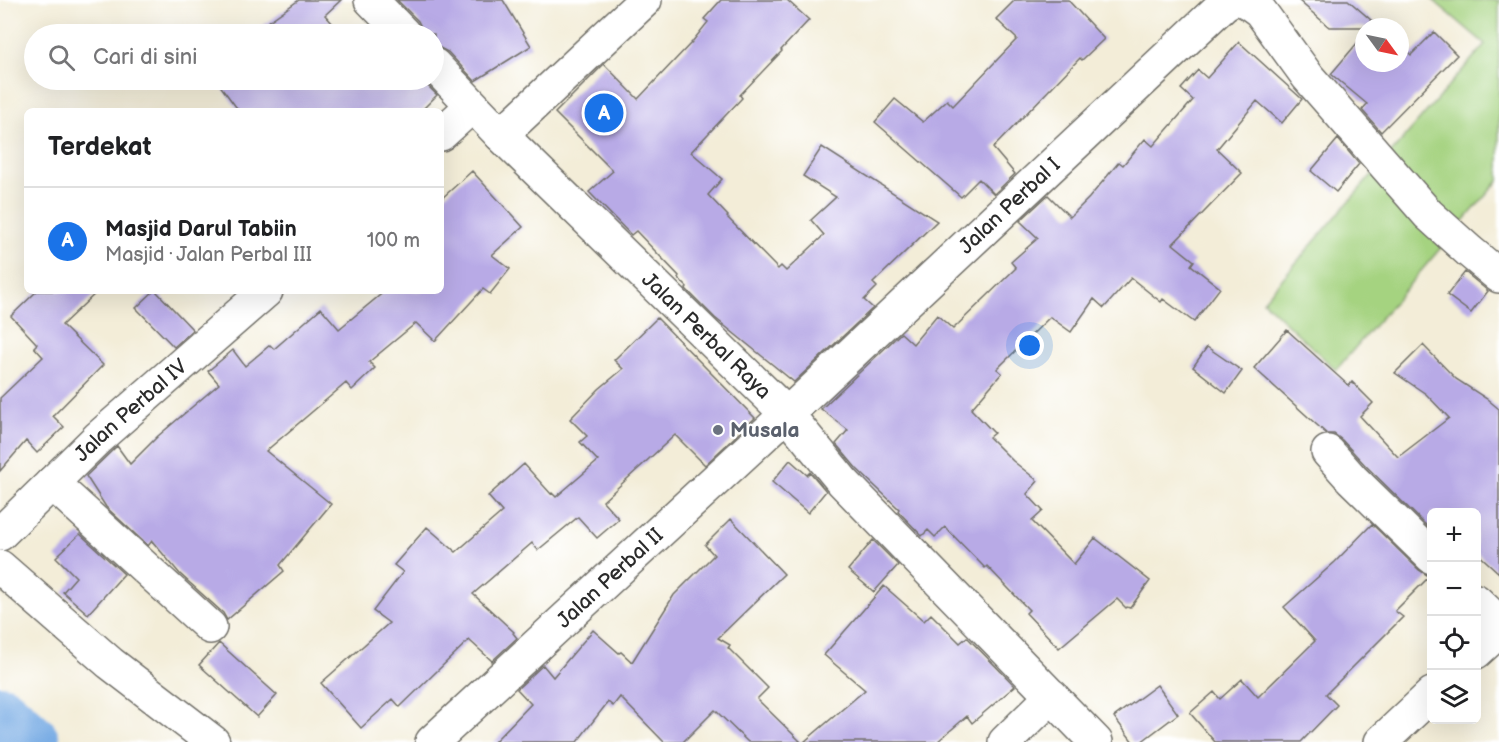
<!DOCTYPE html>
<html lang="id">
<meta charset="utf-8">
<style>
body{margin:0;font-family:"Balsamiq Sans",sans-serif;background:#f2f2f2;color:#202124}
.controls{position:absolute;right:18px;bottom:18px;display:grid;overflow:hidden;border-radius:9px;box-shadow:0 6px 24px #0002}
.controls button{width:54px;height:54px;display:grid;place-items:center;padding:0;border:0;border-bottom:2px solid #e0e0e0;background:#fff;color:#202124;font:30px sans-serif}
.compass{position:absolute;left:1355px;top:18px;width:54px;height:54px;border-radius:50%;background:#fff;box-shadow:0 6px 24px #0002;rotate:123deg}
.you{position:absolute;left:1030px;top:346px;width:21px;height:21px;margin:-15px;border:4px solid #fff;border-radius:50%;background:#1a73e8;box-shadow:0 0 0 9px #1a73e833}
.badge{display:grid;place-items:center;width:39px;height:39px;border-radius:50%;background:#1a73e8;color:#fff;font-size:20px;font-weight:700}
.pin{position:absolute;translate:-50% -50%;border:3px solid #fff;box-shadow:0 2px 6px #0006}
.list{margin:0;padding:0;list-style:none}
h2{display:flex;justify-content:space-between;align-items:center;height:78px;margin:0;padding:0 24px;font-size:26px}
h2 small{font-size:20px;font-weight:400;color:#757577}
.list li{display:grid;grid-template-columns:39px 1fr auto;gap:18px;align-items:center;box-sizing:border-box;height:108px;padding:0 24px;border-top:2px solid #e0e0e0}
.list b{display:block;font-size:22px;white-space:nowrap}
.list p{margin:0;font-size:20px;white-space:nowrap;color:#757577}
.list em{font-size:20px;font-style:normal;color:#757577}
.icon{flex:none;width:33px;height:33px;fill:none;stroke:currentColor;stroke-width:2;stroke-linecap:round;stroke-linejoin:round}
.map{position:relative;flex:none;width:1499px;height:742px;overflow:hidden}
.search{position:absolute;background:#fff;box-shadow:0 6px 24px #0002;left:24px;top:24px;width:420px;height:66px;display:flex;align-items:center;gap:15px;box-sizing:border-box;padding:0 21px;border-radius:33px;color:#757577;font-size:22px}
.panel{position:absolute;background:#fff;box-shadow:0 6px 24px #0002;left:24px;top:108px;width:420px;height:186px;border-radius:9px}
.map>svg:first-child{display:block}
.green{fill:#a5d380;stroke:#687f56;stroke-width:1.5}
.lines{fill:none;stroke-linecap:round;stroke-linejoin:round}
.river{stroke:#77abe4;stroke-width:60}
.building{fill:#b8aae6}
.street-casing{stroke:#716f68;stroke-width:36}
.secondary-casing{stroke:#716f68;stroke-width:36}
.street{stroke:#fff;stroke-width:33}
.secondary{stroke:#fff;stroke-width:33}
.worship-dot{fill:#6b7280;stroke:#fff;stroke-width:2}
.labels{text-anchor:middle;stroke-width:4.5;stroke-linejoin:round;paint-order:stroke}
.street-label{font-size:21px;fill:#2b2b2b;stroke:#fff}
.worship-label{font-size:21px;font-weight:bold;fill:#5b616d;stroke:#fff;text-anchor:start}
</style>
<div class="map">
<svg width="1499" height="742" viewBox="0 0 1499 742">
<rect width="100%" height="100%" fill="#fff"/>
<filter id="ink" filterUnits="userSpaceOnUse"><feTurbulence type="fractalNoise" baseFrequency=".0167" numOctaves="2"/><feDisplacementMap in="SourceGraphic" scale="12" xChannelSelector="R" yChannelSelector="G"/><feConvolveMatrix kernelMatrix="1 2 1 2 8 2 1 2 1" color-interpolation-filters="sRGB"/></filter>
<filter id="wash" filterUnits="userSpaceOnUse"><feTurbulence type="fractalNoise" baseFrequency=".008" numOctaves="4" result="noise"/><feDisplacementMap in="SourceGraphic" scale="24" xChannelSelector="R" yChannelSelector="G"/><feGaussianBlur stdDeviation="1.35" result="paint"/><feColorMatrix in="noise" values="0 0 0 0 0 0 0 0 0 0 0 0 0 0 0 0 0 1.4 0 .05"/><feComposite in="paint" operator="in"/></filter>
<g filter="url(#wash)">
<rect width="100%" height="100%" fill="#f3edd8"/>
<!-- green -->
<path class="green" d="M1433 0H1499V180L1336 370 1263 301 1485 44Z"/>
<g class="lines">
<!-- river -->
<path class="river" d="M0 715 30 742"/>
</g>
<g id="blocks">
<!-- building -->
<path class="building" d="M299 0H341L325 15 342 34H251Z
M397 0H503L531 46 475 81 448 52 434 45V34H424L422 33V29L418 21Z
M721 0H787L809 20 781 50 782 51 740 95 742 98 691 152 722 179 708 195 728 216 727 217 778 269 781 266 786 271 824 235 811 220 836 197 803 176 822 147 937 221 873 283 877 287 864 300 873 308 794 382 715 318 686 289 687 287 678 278 679 276 636 231 631 235 589 192 613 171 555 113 604 64 638 99 692 42 708 22 704 19Z
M1015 0H1068L1104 39 1082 60 1080 58 993 148 1015 174 994 194 979 179 961 197 875 122 895 99 923 122 947 100 953 106 1017 39 996 19Z
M1298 0H1348L1379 27H1329Z
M1434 32 1457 55 1381 132 1362 110 1367 104 1331 74 1364 35V63H1400V45L1411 55Z
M1239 42 1302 99 1282 123 1257 101 1217 149 1242 173 1173 244 1194 261 1191 265 1220 288 1194 322 1163 299 1161 302 1131 278 1104 308 1094 299 1071 332 1050 317 997 369 1002 373 971 409 994 433 989 437 1013 461 1038 481 1027 494 1043 511 1032 521 1074 564 1095 538 1150 581 1130 608 1127 607 1126 608 1117 599 1059 648 1026 613 1029 610 987 566 985 568 945 527 935 537 928 530 922 536 898 511 899 509 857 469 836 444 848 430 821 409 901 333 913 344 937 315 953 329 1016 268 1011 262 1038 238 1020 221 1048 195 1070 217 1089 198 1119 162 1123 165 1145 139 1153 146 1193 100 1181 89 1198 70 1207 78Z
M216 80H422L437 95 421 111H239Z
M1338 139 1359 164 1336 192 1311 171Z
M472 171 523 227 492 255 510 269 490 294 483 289 435 341 416 323 369 362 375 368 352 390 346 383 266 451 331 504 280 565 284 571 227 620 223 613 180 574 152 541 148 546 106 507 86 476 117 446 130 464 158 436 219 384 208 371 233 350 245 366 270 345 274 349 321 308 339 329 385 291H441V199Z
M1465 272 1488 291 1471 313 1447 295Z
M37 291H98L62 325 103 365 53 416 64 427 37 453 26 441 0 471V398L43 357 34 347 37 344 11 316Z
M154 291H156L193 330 174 347 136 308Z
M657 318 755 418 705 465 675 435 603 501 619 519 597 538 578 517 538 550 532 543 473 594 514 632 513 633 517 638 492 661 469 640 400 707 393 699 361 728 321 683 389 623 373 611 403 572 394 565 427 527 456 552 502 512 488 496 524 464 551 494 552 493 556 497 598 461 580 442 587 436 570 419 599 389 623 369 614 360Z
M1287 330 1349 386 1352 382 1373 403 1360 416 1398 457 1449 418 1426 394 1395 373 1423 345 1456 379 1487 399 1499 409V573L1476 552V513H1431V530L1366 466 1342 440 1334 434H1327L1254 368Z
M1207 347 1242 371 1226 393 1193 367Z
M790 460 807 475 810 472 826 491 808 513 772 482Z
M731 519 784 574 718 638 730 645 728 648 768 688 757 699 801 742H748L715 710 683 742H664L620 697 613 706 608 702 577 742H494L531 704 517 689 543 665 553 677 593 630 619 653 621 652 632 662 674 595 714 555 705 545Z
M1372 524 1419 570 1427 575H1431L1395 611 1403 617 1326 694 1337 705 1301 742H1215L1190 713 1214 692 1220 699 1242 679 1258 697 1315 641 1284 607 1335 562Z
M80 534 124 574 88 614 63 592 76 577 56 557Z
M873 540 898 565 874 592 848 570Z
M884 586 924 621 931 614 960 643 967 637 1015 686 972 723 967 716 937 742H804L865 690 824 655Z
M219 643 277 695 257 717 199 665Z
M1157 685 1178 714 1141 742H1133L1114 717Z"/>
</g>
</g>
<g filter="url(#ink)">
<use href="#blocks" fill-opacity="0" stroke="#716f68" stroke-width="1.5"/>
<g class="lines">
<defs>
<g id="street">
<path d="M371 0 404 34"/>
<path d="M1243 0 1249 3 1260 11 1308 77 1428 214 1469 251 1499 276"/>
<path id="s1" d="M434 65 501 135 787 414 843 482 1096 742"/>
<path d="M441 134 472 106"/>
<path d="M501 135 645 0"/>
<path d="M1328 452 1352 479 1432 557"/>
<path d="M52 483 210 627"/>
<path id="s2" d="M0 534 98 438 266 291"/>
<path d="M0 567 110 663 213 742"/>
<path d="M1476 601 1499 623"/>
<path id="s3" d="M432 742 787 414 1224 4 1231 0"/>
<path d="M1005 742 1052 696"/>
</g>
<path id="secondary" d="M1476 652 1499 631
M1381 742 1432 694"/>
</defs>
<!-- street casing -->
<use href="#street" class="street-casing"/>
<!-- secondary casing -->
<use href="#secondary" class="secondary-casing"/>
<!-- street -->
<use href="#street" class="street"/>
<!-- secondary -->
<use href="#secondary" class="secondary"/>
</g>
</g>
<!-- markers -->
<circle class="worship-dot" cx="718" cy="430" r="6"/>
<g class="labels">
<!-- street labels -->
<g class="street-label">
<text dy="7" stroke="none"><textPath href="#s3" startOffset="788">Jalan Perbal I</textPath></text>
<text dy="7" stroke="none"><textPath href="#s1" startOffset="384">Jalan Perbal Raya</textPath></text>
<text dy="7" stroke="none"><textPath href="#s2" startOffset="180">Jalan Perbal IV</textPath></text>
<text dy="7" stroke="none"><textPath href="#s3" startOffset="242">Jalan Perbal II</textPath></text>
</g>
<!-- worship labels -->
<g class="worship-label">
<text x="730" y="437">Musala</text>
</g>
</g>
</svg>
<div class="controls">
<button>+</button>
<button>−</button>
<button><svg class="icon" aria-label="locate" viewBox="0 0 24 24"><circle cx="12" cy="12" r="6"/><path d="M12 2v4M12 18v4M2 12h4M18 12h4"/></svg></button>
<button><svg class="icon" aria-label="layers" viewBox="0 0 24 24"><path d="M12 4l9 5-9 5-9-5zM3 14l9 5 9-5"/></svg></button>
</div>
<svg class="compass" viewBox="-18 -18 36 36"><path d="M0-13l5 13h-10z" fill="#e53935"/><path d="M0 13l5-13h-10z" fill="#757577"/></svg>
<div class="you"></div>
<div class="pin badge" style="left:604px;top:113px">A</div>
<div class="search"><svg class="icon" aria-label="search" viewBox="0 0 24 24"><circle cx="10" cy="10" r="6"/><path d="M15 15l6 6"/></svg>Cari di sini</div>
<section class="panel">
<h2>Terdekat<small></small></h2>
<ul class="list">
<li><span class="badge">A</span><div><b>Masjid Darul Tabiin</b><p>Masjid · Jalan Perbal III</p></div><em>100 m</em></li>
</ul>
</section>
</div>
